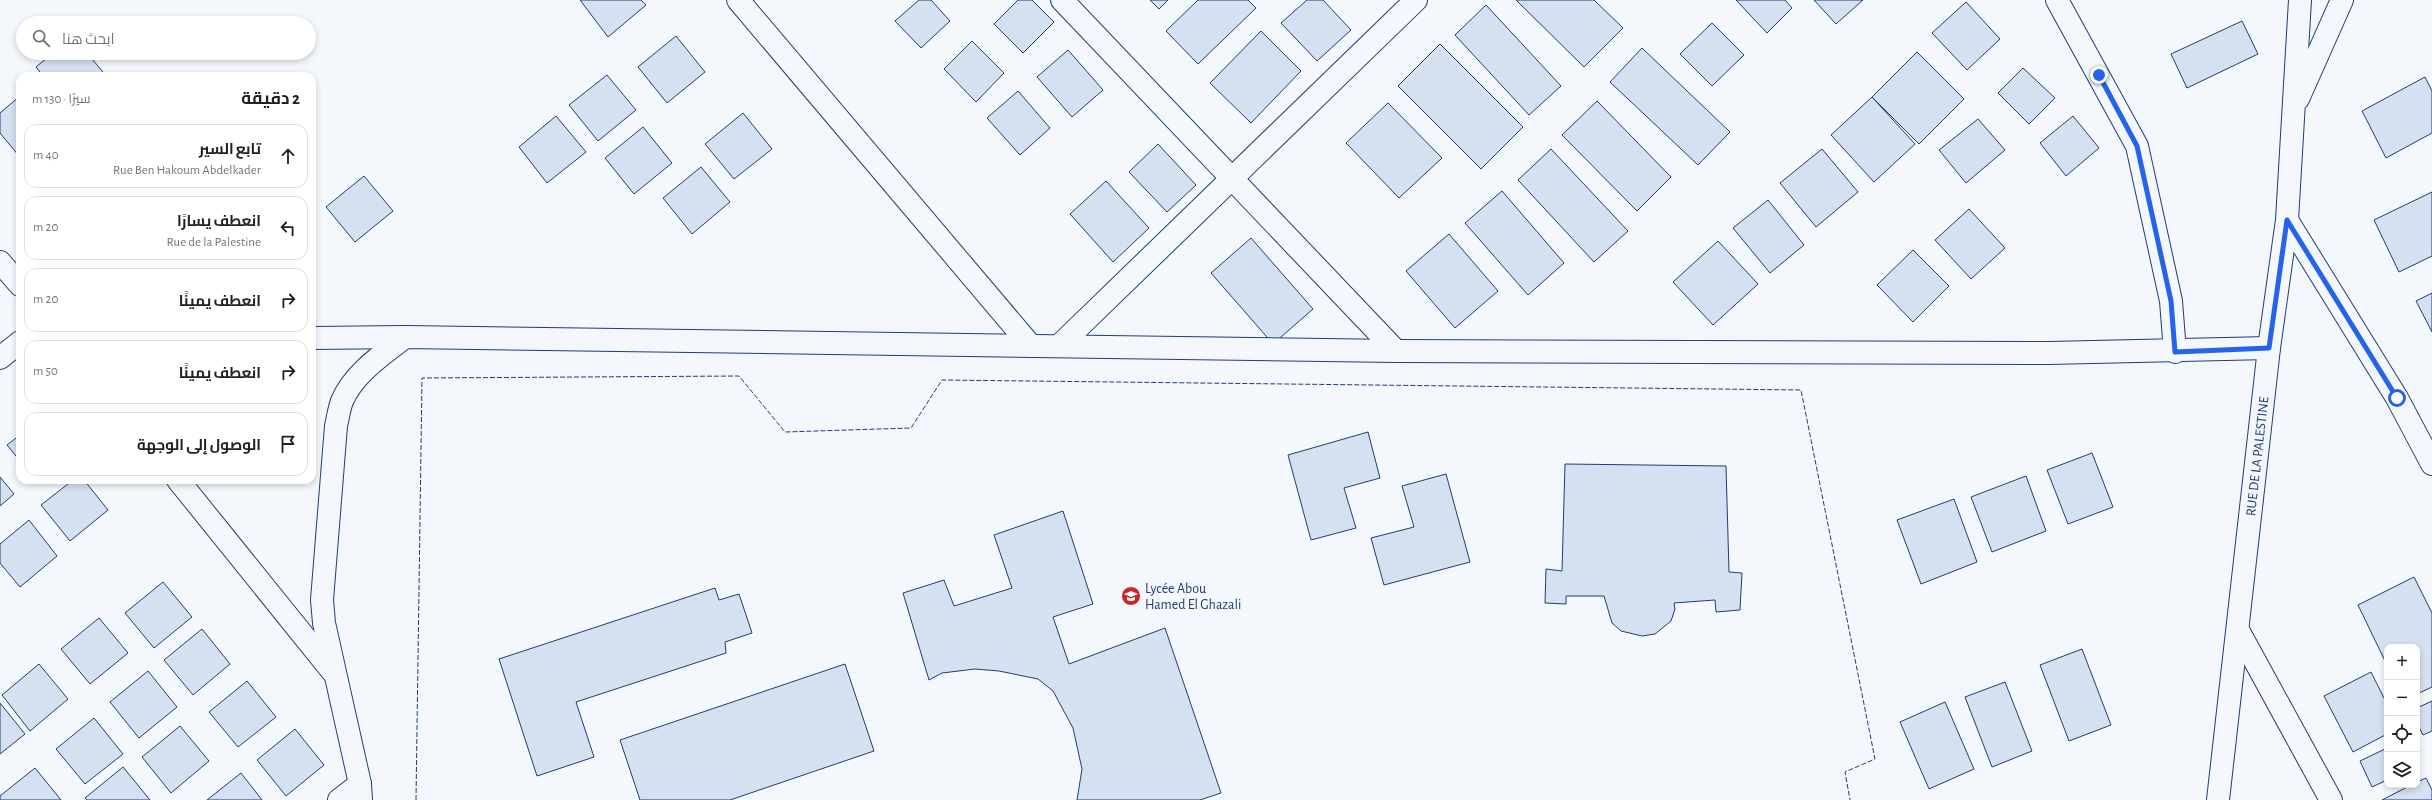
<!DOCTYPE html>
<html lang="ar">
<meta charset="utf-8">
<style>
body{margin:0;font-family:"Alegreya Sans",Cairo,sans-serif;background:#f2f2f2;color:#202124;direction:rtl}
.controls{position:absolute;right:12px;bottom:12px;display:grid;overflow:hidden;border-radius:8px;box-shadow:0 2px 6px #0003}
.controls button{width:36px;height:36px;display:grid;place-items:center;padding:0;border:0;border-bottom:1px solid #e0e0e0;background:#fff;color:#202124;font:20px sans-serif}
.stop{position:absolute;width:12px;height:12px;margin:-9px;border:3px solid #2563eb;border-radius:50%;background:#fff}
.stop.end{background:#2563eb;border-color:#fff;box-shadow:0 1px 4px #0008}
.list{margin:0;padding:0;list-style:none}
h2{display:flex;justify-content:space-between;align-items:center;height:52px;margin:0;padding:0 16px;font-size:17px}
h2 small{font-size:13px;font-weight:400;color:#757577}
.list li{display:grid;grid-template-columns:26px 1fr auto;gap:12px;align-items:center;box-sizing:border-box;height:64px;margin:0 8px 8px;padding:0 8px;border:1px solid #e0e0e0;border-radius:12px}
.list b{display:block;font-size:15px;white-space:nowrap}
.list p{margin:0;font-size:13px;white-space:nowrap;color:#757577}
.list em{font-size:13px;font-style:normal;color:#757577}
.icon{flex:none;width:22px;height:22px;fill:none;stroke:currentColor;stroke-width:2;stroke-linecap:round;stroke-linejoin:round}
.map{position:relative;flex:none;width:2432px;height:800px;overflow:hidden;direction:ltr}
.search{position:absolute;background:#fff;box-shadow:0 2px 6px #0003;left:16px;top:16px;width:300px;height:44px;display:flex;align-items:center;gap:10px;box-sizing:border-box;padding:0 14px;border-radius:22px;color:#757577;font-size:15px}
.panel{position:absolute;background:#fff;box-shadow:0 2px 6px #0003;left:16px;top:72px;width:300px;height:412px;border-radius:12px;direction:rtl}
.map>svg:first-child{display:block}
.building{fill:#d5e0f0;stroke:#1d3f73}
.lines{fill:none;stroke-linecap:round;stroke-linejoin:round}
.street-casing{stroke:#1d3f73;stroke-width:24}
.street{stroke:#f4f7fb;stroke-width:22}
.fence{stroke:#1d3f73;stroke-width:1;stroke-dasharray:5 2;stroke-linecap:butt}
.route{stroke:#2563eb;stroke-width:5}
.labels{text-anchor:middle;stroke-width:3;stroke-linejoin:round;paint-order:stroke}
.street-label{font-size:14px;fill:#1d3f73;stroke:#f4f7fb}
.poi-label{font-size:14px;fill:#1d3f73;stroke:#f4f7fb;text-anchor:start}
</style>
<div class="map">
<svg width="2432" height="800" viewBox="0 0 2432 800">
<rect width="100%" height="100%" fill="#f4f7fb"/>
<!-- building -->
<path class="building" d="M580 0H641L646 5 608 37Z
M919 0H931L950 21 921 48 895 21Z
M1018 0H1032L1054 22 1023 53 994 24Z
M1150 0H1168L1159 9Z
M1198 0H1248L1256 8 1198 64 1166 31Z
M1307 0H1323L1351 30 1317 61 1281 23Z
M1516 0H1594L1623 28 1584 67Z
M1736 0H1785L1792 8 1767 33Z
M1814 0H1863L1836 24Z
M1966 2 2000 39 1967 70 1932 33Z
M1486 5 1561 86 1529 115 1455 35Z
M2242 21 2258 54 2187 88 2171 54Z
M1712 23 1744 55 1712 86 1680 54Z
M1261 31 1301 71 1251 123 1210 83Z
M676 36 705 72 667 103 638 67Z
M972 41 1004 73 976 102 944 69Z
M1440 44 1523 127 1481 169 1398 86Z
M1642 48 1730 132 1698 165 1610 82Z
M1068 50 1103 90 1072 117 1037 77Z
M1917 52 1964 99 1919 144 1872 97Z
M53 53H87L103 72 98 76H43L36 67Z
M2023 68 2055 98 2029 124 1998 93Z
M607 75 636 110 598 141 569 105Z
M2425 77 2432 91V133L2386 158 2362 111Z
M1018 91 1050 128 1020 155 987 118Z
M20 96V155L19 156 0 133V113Z
M1872 97 1915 144 1874 182 1831 135Z
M1597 101 1671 177 1637 211 1562 135Z
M1388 103 1442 158 1399 198 1346 143Z
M743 113 772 149 734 179 705 144Z
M556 116 586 152 547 183 519 147Z
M2073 116 2099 148 2066 176 2040 143Z
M1978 119 2005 150 1966 183 1939 150Z
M643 127 672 163 634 194 605 158Z
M1158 144 1196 185 1167 212 1129 172Z
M1551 149 1628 231 1594 262 1518 180Z
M1822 149 1858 192 1816 227 1780 183Z
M701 167 730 202 692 234 663 198Z
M364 176 393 211 355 242 326 207Z
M1106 181 1149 228 1113 262 1070 214Z
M1502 191 1564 263 1528 295 1465 223Z
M2432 192V256L2399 272 2374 220Z
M1768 200 1804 245 1770 273 1733 228Z
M1969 209 2005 248 1971 279 1935 240Z
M1449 234 1498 291 1455 328 1406 271Z
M1251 238 1313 309 1273 344 1211 273Z
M1718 241 1758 284 1713 325 1673 282Z
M1913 250 1949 286 1913 322 1877 285Z
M2432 293V332L2416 301Z
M1368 432 1380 478 1344 488 1356 528 1311 540 1288 455Z
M20 435V461L7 445Z
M2092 453 2113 507 2068 524 2047 470Z
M1565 464 1726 466 1729 572 1742 573 1740 610 1716 612 1715 600 1674 603 1675 609 1671 621 1655 634 1642 636 1621 631 1612 623 1604 596H1566V604L1545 603 1546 569 1562 571Z
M1446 474 1470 562 1384 585 1371 538 1414 527 1402 486Z
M2026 476 2046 531 1992 552 1971 497Z
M0 477 14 494 0 506Z
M73 480H84L108 510 70 541 41 505Z
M1954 499 1977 562 1921 584 1897 520Z
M1063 511 1093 604 1053 617 1069 664 1165 628 1221 793 1200 800H1077L1082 769 1073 728 1053 691 1038 679 999 671 975 669 942 673 929 680 903 593 944 580 954 606 1012 588 994 535Z
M29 520 57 556 20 587 0 563V544Z
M2414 577 2432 613V687L2417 694V647H2387V665L2358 605Z
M163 582 192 617 154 648 125 613Z
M715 588 719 600 739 594 752 633 725 642 726 653 576 702 594 757 537 776 499 659Z
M99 618 128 653 90 684 61 649Z
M202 629 230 664 193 695 164 660Z
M2082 649 2111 725 2069 741 2040 665Z
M39 664 68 699 30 731 2 695Z
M845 664 874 751 730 800H640L620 740Z
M148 671 177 707 139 738 110 702Z
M2371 672 2387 704V734L2353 752 2324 696Z
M247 681 276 717 238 747 209 712Z
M2005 682 2032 751 1992 767 1965 697Z
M2432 701V731L2423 735 2417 723V708Z
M1945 702 1974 769 1929 789 1900 722Z
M0 703 25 734 0 754Z
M94 718 123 754 85 784 56 749Z
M180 726 209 761 171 793 142 757Z
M295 729 324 765 286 796 257 760Z
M2387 748V780L2372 787 2360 761Z
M123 767 150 800H87L85 798Z
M35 768 61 800H0V796Z
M241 773 262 800H207Z
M2426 778 2432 790V800H2382L2411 785H2417V782Z"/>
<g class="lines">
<defs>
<g id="street">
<path d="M738 0 1031 346"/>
<path d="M1062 0 1396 351"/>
<path d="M2057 0 2137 146 2171 301 2175 352"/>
<path d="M2298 99 2342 0"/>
<path d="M2287 220 2397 398 2432 464"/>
<path d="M0 262 20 285"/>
<path d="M312 338 405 337 1396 351 2049 353 2269 348"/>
<path d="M1059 346 1416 0"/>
<path d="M0 358 20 342"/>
<path d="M178 480 332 671"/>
<path d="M2238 630 2331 800"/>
<path d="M339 800 360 784"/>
<path d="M361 800 360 784 324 623 322 600 336 426C338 418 339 409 342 401 354 373 382 355 405 337"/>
<path id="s1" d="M2218 800 2269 348 2287 220 2300 0"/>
</g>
</defs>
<!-- street casing -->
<use href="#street" class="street-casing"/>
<!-- street -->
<use href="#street" class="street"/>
<!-- fence -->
<path class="fence" d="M416 800 422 378 739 376 785 432 911 428 942 380 1801 390 1875 759 1845 772 1850 800"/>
</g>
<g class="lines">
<!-- route -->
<path class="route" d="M2099 75 2137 146 2171 301 2175 352 2269 348 2287 220 2397 398"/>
</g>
<!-- icons -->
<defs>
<symbol id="school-disc" viewBox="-11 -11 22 22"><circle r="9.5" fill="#c62828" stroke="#f4f7fb"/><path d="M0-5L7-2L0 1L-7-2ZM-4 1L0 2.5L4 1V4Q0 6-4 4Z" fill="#fff"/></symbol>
</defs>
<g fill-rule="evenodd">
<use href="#school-disc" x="1120" y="585" width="22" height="22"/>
</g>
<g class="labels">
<!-- street labels -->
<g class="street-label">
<text dy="5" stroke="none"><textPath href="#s1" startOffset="346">RUE DE LA PALESTINE</textPath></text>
</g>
<!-- poi labels -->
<g class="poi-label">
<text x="1145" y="593">Lycée Abou<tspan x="1145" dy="16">Hamed El Ghazali</tspan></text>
</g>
</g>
</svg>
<div class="controls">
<button>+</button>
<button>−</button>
<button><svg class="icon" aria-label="locate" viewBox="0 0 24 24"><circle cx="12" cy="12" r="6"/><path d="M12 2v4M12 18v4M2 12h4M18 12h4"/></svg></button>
<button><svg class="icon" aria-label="layers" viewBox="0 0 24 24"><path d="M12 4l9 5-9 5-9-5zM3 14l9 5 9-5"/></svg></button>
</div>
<div class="stop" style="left:2397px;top:398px"></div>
<div class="stop end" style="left:2099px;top:75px"></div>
<div class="search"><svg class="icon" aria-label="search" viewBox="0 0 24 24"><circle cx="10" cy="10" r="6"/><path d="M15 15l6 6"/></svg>ابحث هنا</div>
<section class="panel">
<h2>2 دقيقة<small>سيرًا · 130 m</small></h2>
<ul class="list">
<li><svg class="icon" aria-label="ahead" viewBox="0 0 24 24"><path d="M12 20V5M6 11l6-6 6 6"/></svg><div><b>تابع السير</b><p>Rue Ben Hakoum Abdelkader</p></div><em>40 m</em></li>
<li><svg class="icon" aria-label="left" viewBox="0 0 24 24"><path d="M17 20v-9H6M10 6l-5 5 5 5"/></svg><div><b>انعطف يسارًا</b><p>Rue de la Palestine</p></div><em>20 m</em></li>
<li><svg class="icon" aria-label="right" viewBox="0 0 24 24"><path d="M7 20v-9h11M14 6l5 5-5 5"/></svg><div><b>انعطف يمينًا</b></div><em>20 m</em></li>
<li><svg class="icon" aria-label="right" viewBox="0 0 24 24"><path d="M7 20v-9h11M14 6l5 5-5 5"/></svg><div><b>انعطف يمينًا</b></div><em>50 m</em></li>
<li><svg class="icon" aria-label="arrive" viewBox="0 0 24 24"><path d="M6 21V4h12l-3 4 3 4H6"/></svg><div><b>الوصول إلى الوجهة</b></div></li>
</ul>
</section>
</div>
